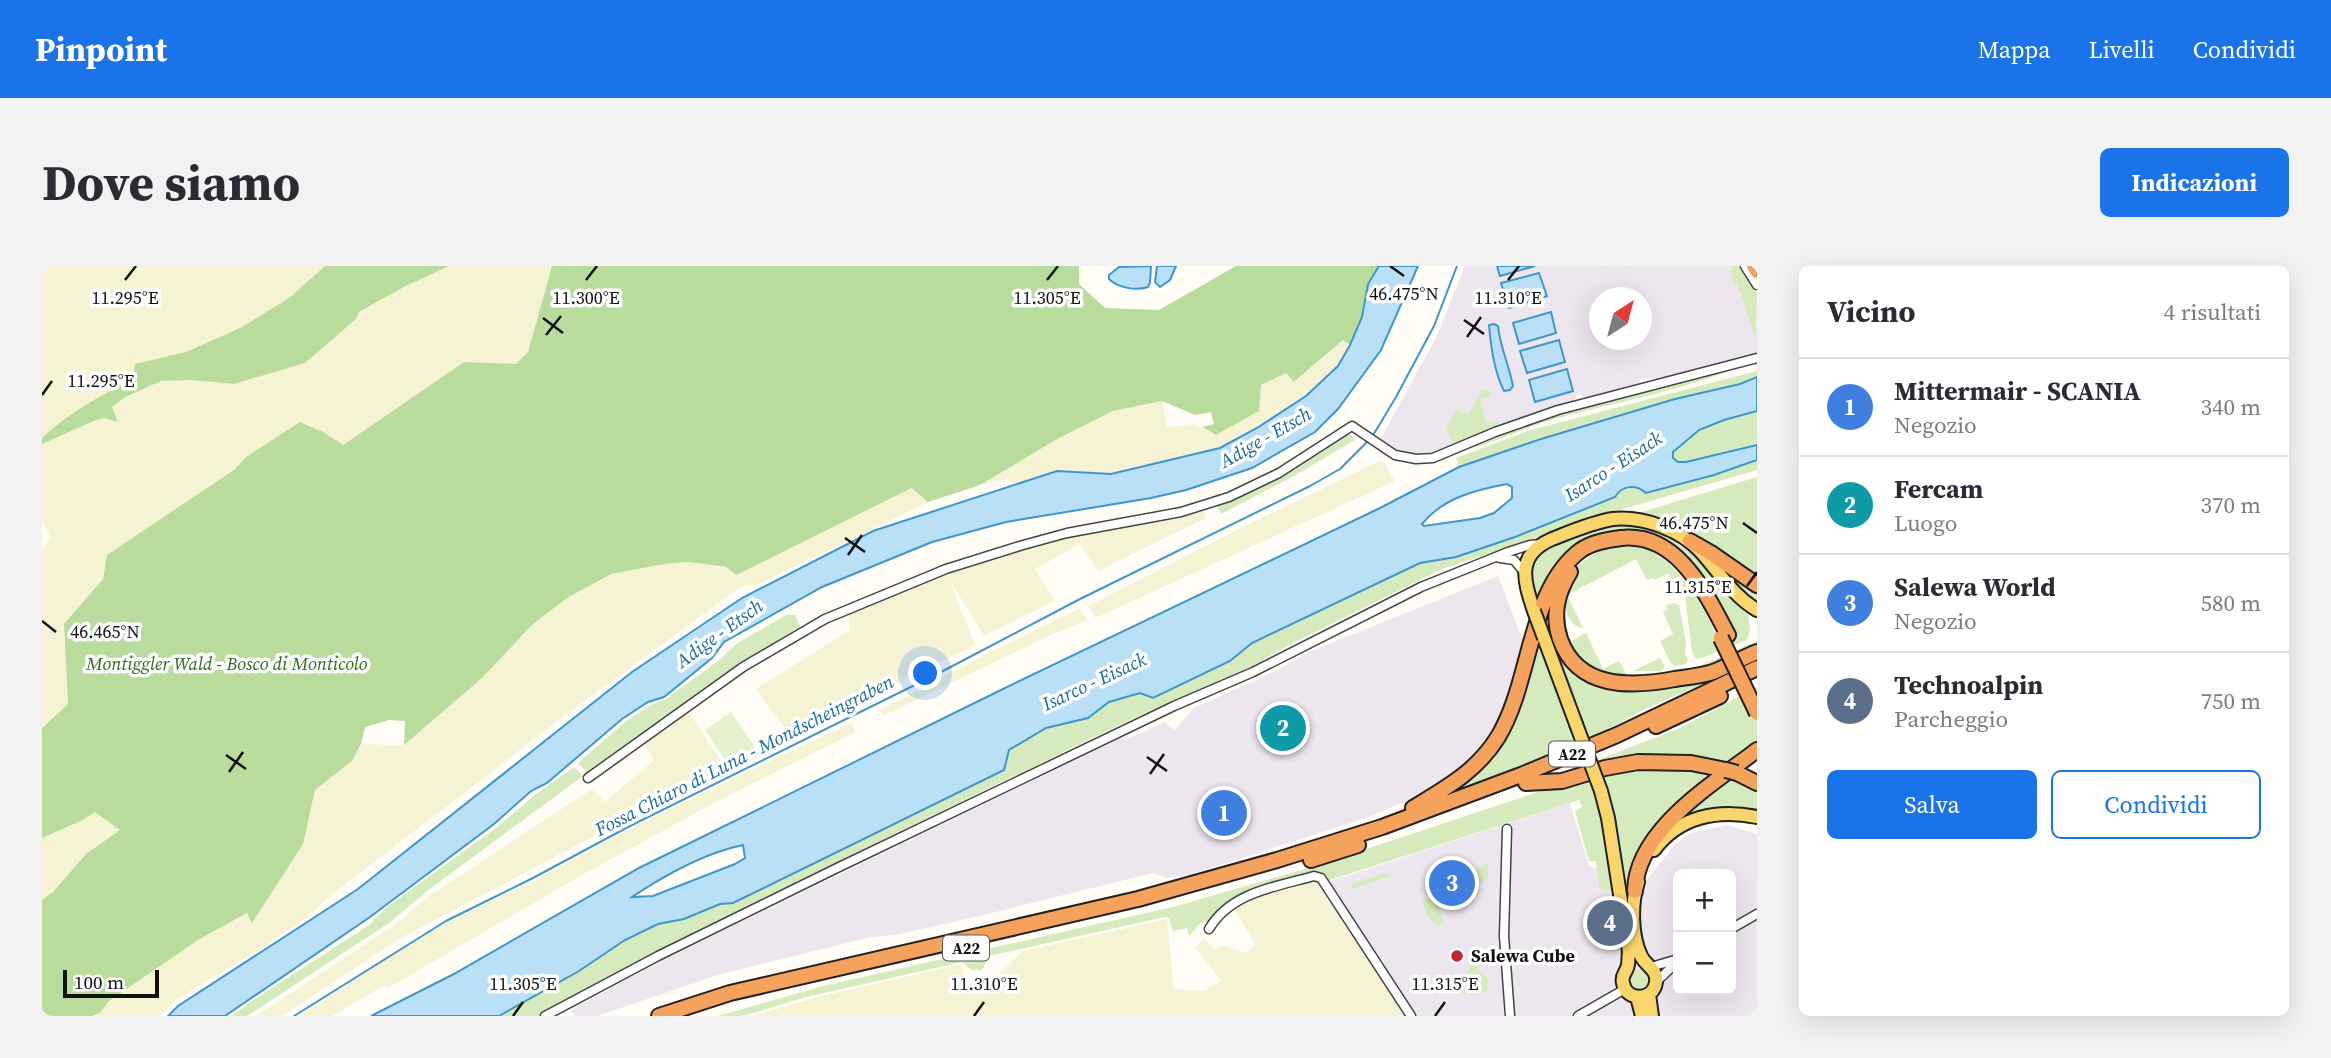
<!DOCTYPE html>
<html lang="it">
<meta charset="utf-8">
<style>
body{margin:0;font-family:"Source Serif 4",serif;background:#f2f2f3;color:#2b2b33}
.controls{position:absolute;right:21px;bottom:21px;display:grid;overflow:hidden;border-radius:10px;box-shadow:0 7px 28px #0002}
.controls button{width:63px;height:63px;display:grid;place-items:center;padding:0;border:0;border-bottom:2px solid #e1e1e2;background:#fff;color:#2b2b33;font:35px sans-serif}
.compass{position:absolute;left:1547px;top:21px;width:63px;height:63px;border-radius:50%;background:#fff;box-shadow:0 7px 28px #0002;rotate:36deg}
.scale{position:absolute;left:21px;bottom:18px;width:96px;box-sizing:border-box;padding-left:7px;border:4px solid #111;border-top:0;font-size:19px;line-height:24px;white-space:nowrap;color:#111;-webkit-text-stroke:5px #fff;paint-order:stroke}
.you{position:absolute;left:884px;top:408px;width:24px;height:24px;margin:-18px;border:5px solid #fff;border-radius:50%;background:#1a73e8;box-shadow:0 0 0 10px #1a73e833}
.badge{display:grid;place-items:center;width:46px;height:46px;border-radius:50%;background:#1a73e8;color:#fff;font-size:23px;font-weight:700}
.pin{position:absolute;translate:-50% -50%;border:4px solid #fff;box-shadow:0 2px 7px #0006}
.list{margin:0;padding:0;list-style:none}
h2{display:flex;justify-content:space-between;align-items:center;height:91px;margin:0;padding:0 28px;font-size:30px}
h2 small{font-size:23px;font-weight:400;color:#7c7c81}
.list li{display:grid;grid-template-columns:46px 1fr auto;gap:21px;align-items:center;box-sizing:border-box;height:98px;padding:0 28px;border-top:2px solid #e1e1e2}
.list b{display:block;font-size:26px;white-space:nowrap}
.list p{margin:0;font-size:23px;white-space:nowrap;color:#7c7c81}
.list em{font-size:23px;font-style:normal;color:#7c7c81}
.actions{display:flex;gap:14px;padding:21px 28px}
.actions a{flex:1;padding:16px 0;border:2px solid #1a73e8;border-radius:10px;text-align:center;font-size:24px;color:#1a73e8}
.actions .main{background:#1a73e8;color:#fff}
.map{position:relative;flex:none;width:1715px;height:750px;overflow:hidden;border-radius:10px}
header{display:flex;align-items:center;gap:42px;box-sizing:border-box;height:98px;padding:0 35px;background:#1a73e8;color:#fff}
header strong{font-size:33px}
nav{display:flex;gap:38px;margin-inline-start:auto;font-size:24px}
.intro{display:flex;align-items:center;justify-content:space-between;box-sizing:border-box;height:168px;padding:0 42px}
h1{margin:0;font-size:49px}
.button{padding:18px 32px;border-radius:10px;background:#1a73e8;color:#fff;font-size:24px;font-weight:700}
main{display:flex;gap:42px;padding:0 42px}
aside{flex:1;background:#fff;border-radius:10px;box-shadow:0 7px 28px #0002}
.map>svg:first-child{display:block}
.industrial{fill:#eee6ef;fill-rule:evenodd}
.farmland{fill:#f6f3d4}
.green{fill:#d5ebbd}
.forest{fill:#b9dc9c}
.pitch{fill:#e6f2cf}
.water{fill:#b9e0f7;stroke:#3f96cf;stroke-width:2;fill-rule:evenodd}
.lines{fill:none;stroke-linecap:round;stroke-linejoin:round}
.stream{stroke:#3f96cf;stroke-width:2}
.street-casing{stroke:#444;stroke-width:11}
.primary-casing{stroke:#222;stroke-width:16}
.highway-casing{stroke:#222;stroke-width:18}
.street{stroke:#fff;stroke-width:8}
.primary{stroke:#f9d66b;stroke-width:12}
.highway{stroke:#f5a25d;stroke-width:14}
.primary-bridge-casing{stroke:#222;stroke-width:16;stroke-linecap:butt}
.highway-bridge-casing{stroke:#222;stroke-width:18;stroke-linecap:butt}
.primary-bridge{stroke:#f9d66b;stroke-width:12}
.highway-bridge{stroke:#f5a25d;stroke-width:14}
.ticks{fill:none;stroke:#111;stroke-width:2.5}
.poi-dot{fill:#c4262e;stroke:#fff;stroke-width:2.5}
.labels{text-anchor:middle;stroke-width:7;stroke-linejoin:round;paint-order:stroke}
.shield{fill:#fff;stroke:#585858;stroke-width:2}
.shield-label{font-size:16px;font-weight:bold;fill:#111}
.park-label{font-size:18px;font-style:italic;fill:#2f6b1f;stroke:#fff}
.poi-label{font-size:18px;font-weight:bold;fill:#111;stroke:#fff;text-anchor:start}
.water-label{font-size:19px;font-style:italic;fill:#1768a6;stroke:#fff}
.ticks-label{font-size:18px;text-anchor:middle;fill:#111;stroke:#fff;stroke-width:7;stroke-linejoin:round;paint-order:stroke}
</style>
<header>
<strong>Pinpoint</strong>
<nav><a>Mappa</a><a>Livelli</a><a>Condividi</a></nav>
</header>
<div class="intro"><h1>Dove siamo</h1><a class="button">Indicazioni</a></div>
<main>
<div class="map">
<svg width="1715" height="750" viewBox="0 0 1715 750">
<rect width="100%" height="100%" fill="#fffdf5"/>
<!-- industrial -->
<path class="industrial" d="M1423 0H1699L1715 27V88L1678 96 1619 113 1601 112 1591 121 1545 133 1541 132 1538 127 1535 129 1532 136 1490 148 1389 188 1384 185 1382 188 1359 186 1338 174 1394 72ZM1558 32H1600V74H1558Z
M1456 310 1481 375 1475 417 1450 464 1432 487 1408 509 1376 530 1327 551 1147 609 1124 612 1111 607 929 652 857 668 825 672 676 709 555 750H533L529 744 615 697 1078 472 1084 474 1122 456 1133 464 1152 442 1229 407 1252 395 1264 387Z
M1528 537 1547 600 1601 619 1632 579 1649 567 1685 559 1715 568V750H1371L1286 616ZM1636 608H1689V724H1636Z"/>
<!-- farmland -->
<path class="farmland" d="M0 0H283L247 32 200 61 144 86 93 98 90 113 39 141 0 172Z
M407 0H510L486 86 474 99 422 96 301 179 281 166 258 156 204 191 192 204 61 313 22 358 26 438 0 462V282L9 272 0 254V178L54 154 62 152 76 155 70 141 83 131 119 115 150 114 191 118 364 20Z
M1302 74 1308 79 1296 100 1264 130 1215 162 1178 182 1069 208 1015 205 970 220 968 213 938 219 1017 172 1071 145 1120 135 1125 162 1149 158 1174 169 1219 119 1244 107 1253 116Z
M1340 194 1353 215 1053 352 1046 340 1197 263Z
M871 222 886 236 717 318 700 320 526 447 284 633 266 651 217 684 135 733 118 750H56L66 735 156 674 206 647 210 656 261 578 273 524 310 495 319 478 362 479 440 412 490 359 525 332 569 308 622 298 646 296 684 302 694 309Z
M1161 244 1164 252 1056 305 1038 278 993 303 1013 335 942 370 907 313 933 379 748 470 714 423 808 364 806 347 850 326 1001 276 1057 264 1059 269 1071 262Z
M1037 343 1045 354 1004 371 841 450 838 444 946 387Z
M646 445 683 501 357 673 240 750H214L350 661 386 631 550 523 563 536 612 494 601 475Z
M810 456 813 466 683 531 538 610 346 722 341 720 290 750H259L329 702 408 655 489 616 605 554Z
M53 546 79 564 44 588 11 626 0 634V572L41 554Z
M1276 611 1368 750H712L779 730 920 698 922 722 944 710 952 712 981 685 1125 653 1132 723 1162 725 1179 715 1153 682 1162 673 1172 683 1183 680 1205 687 1213 678 1191 641 1201 633Z"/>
<!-- green -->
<path class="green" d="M1690 0H1699L1715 27 1713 71 1696 19 1692 18 1688 4 1690 3Z
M1689 102H1693C1634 127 1568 137 1506 155 1479 163 1453 177 1425 183L1450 171 1504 151Z
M1715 105V111C1708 113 1702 117 1695 119 1601 140 1508 169 1417 201L1414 192 1489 164Z
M1440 124 1448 125 1449 130 1438 133 1444 156 1456 154 1457 160 1415 177H1411L1404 162 1414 143 1426 149Z
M1715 145V179L1644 196H1636L1631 192V186L1657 164 1682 154Z
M1304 168 1310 170 1313 174 1252 210 1179 248 1175 239 1240 209Z
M1715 194V204L1581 243 1400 303 1245 380 1208 401 1094 451 817 585 579 706 498 750H457L537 705 583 674 616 658 642 653 678 638 691 637 1004 462 1046 452 1067 436 1099 427 1188 395 1210 377 1378 297 1414 291 1473 271 1590 220 1598 222Z
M1715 211V314L1661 276 1630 258 1593 248Z
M1589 258 1623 267 1643 278 1706 344 1708 365 1705 374 1657 393 1653 392 1650 385 1643 330 1626 307 1613 314 1610 312 1605 314 1594 293 1525 329 1541 362C1522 359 1520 332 1525 317 1528 304 1543 293 1554 287 1619 254 1658 334 1680 380L1692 377 1685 360 1627 281 1548 276 1496 345 1486 307C1489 302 1491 295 1494 291 1510 269 1563 259 1589 258Z
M1674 294 1715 321V338L1690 316Z
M1526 305 1511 341 1530 396 1592 422 1715 388V394L1599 445 1544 475 1388 537 1454 480 1499 351Z
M1632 337 1637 339 1644 377 1643 388 1646 393 1644 398 1633 400 1629 397 1618 375 1631 368 1621 346 1626 343 1624 339Z
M744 349H753L758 360 682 409 545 506 536 497 582 457 607 440 624 433 680 392 694 378Z
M1520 360 1527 376 1544 367 1561 403 1577 395 1586 411 1631 408 1660 399 1715 375V378L1641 409 1589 416 1551 406 1527 384Z
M1618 392 1623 401 1619 405H1591Z
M1715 421V433L1707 438 1715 454V479L1688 502 1555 500 1553 495 1636 463Z
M1608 498 1680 507 1624 558 1591 626 1597 691 1589 693 1561 547 1574 627 1557 622 1554 595H1547L1533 545 1540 541 1537 534 1285 615 1272 608 1199 628 1188 635 1168 656 1160 655 1147 670 1145 662 1131 665 1127 652 1123 651 947 690 940 704H930L920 696 764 731 701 750H676L781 720 1131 641 1273 600 1547 509Z
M532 501 541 510 385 625 347 657 205 750H190L204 739 327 659 344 642 454 562 493 529Z
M1689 510 1715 521V548L1636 558 1647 541Z
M1446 596V613L1429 620 1426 608Z
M1346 606 1348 610 1307 624 1311 617Z
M1394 630 1402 659C1386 658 1384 648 1380 634Z
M1432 697 1446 714 1445 725 1432 729 1417 727 1410 715 1422 714 1429 699Z
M1587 714a11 11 0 1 1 22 0a11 11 0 1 1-22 0Z"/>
<!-- forest -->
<path class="forest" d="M283 0H407L364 20 317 46 314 53 263 97 191 118 150 114 119 115 83 131 70 141 76 156 62 152 54 154 0 178V172C26 147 58 130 90 113L93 98 144 86 200 61 247 32Z
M510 0H1037V18L1063 42 1117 44 1194 0H1337L1326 18 1320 51 1308 79 1301 74 1252 116 1244 107 1219 119 1217 145 1174 169 1160 161 1172 158 1169 146 1153 149 1120 135 1071 145 1017 172 938 219 886 236 870 222 694 309 684 301 646 296 622 298 569 308 525 332 490 359 440 412 362 479 363 455 347 454 323 461 319 478 310 495 273 524 261 578 210 657 205 647 156 674 67 735 58 747 50 750H0V634L11 626 44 588 78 564 53 546 41 554 0 572V462L26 438 22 358 61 313 65 289 192 204 204 191 258 156 281 166 301 179 422 96 474 98 486 86Z"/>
<!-- pitch -->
<path class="pitch" d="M689 446 714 483 685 497 663 464Z"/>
<!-- water -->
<path class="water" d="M1109 0 1108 17 1106 21C1094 25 1076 22 1067 13V9L1077 1Z
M1115 0H1134L1128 14 1118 21 1113 16Z
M1337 0H1376L1339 84 1296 143 1273 166 1210 202 1144 224 1109 232 964 256 890 276 780 321 682 376 670 392 622 431 606 436 580 453 505 517 489 525 452 558 328 651 183 750H126L136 740 316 623 590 406 700 332 831 265 1015 205 1069 208 1178 182 1215 162 1264 130 1296 100 1308 79 1320 51 1326 18Z
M1455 0H1493L1458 10Z
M1497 7 1505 30 1467 42 1459 17Z
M1509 46 1514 67 1477 78 1471 57Z
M1452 58 1456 60C1458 81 1467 99 1471 120L1468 124 1462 125C1452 105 1449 81 1447 59Z
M1517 74 1523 96 1485 107 1478 85Z
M1525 103 1531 125 1493 136 1487 114Z
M1715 111V145L1682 154 1657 164 1631 186V192L1636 196H1644L1715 179V194L1672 209 1604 227C1594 218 1580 219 1573 231L1473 271 1414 291 1378 297 1210 377 1188 395 1111 432 1098 427 1067 436 1046 452 1004 462 967 484 962 504 691 637 678 638 642 653 616 658 583 674 537 705 457 750H329L410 709 597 602 963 422 1338 242 1417 201 1499 173 1633 133 1698 118ZM1465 218 1470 221V232L1452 247 1438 252 1382 260 1380 258C1401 232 1433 224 1465 218ZM701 579 703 592 693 598 611 630 590 631C623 609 662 587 701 579Z"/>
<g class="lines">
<!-- stream -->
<path class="stream" d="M1330 171 1354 131 1392 60 1415 0
M252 750 404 655 491 612 586 561 899 406 1038 333 1268 220 1298 203 1326 175"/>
<defs>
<path id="street" d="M1703 0 1715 19
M1458 292 1472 294 1482 306
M546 512 701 401 783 353 904 303 981 279 1025 267 1139 246 1187 231 1237 207 1310 160 1353 189 1374 193 1391 192 1453 166 1516 144 1715 92
M1465 563 1462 670 1468 750
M1167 663C1189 626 1233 621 1272 610L1279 612 1369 750
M1689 663 1715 648
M1609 701 1636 693
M1615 715 1636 695
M503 750 616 690 793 603 1132 440 1211 406 1379 321 1466 286 1488 279 1499 278
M1536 750 1583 723"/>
<path id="primary" d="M1492 345C1482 315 1473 289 1510 273 1528 266 1551 256 1571 253 1601 250 1639 264 1659 286 1677 306 1691 330 1715 344
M1502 372 1534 458
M1559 525 1566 552 1587 686C1586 691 1587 698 1585 702 1583 708 1579 710 1581 717 1584 736 1612 735 1614 716 1616 704 1604 700 1599 690 1589 669 1589 637 1596 616
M1612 584C1637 550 1676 543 1715 551
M1607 728 1610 750
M1595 731 1600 750"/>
<path id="highway" d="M1712 0 1715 5
M1648 275 1669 287 1715 319
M1528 306C1515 327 1510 348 1518 373 1536 424 1590 421 1633 413 1646 411 1659 410 1671 406 1686 400 1700 392 1715 386
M1614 460 1678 430
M1695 507 1715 517
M1484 517 1520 515 1563 502 1596 496 1649 497 1684 504
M1371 542C1404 522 1435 505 1456 471 1490 415 1486 323 1539 284 1551 276 1565 274 1579 272 1636 266 1664 328 1686 369
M1269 594 1316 579
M1593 625C1594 564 1671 518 1715 484
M617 750 688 727 1096 633 1235 594 1340 561 1479 509 1575 469 1715 402"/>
</defs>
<!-- street casing -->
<use href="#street" class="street-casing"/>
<!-- primary casing -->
<use href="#primary" class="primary-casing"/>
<!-- highway casing -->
<use href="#highway" class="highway-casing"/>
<!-- street -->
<use href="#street" class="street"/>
<!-- primary -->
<use href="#primary" class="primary"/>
<!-- highway -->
<use href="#highway" class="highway"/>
<defs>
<path id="primary-bridge" d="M1492 345 1502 372
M1534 458 1559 525"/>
<path id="highway-bridge" d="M1679 372 1715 447
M1684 504 1695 507"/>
</defs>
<!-- primary-bridge casing -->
<use href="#primary-bridge" class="primary-bridge-casing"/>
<!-- highway-bridge casing -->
<use href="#highway-bridge" class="highway-bridge-casing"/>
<!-- primary-bridge -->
<use href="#primary-bridge" class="primary-bridge"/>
<!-- highway-bridge -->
<use href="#highway-bridge" class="highway-bridge"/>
</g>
<!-- ticks -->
<path class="ticks" d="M1348 0 1362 10M83 14 94 0M544 14 555 0M1005 14 1016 0M1466 14 1477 0M501 52 521 67M1422 54 1442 68M504 69 519 50M1425 71 1439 51M0 129 10 115M1701 257 1715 267M803 272 823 286M806 289 820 269M1705 320 1715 306M0 355 14 366M184 489 204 503M1105 491 1125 505M187 506 201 486M1108 508 1122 488M471 750 481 736M932 750 942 736M1393 750 1403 736"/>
<!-- markers -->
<circle class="poi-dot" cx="1415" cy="690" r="7"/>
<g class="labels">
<!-- shield labels -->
<g class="shield">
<rect x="1507" y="475.5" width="46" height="25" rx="5"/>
<rect x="901" y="669.5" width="46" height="25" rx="5"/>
</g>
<g class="shield-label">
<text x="1530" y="494">A22</text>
<text x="924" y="688">A22</text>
</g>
<!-- park labels -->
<g class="park-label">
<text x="185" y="404">Montiggler Wald - Bosco di Monticolo</text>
</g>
<!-- poi labels -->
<g class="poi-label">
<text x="1429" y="696">Salewa Cube</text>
</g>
<!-- water labels -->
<g class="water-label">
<text transform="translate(1223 171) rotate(-30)" y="7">Adige - Etsch</text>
<text transform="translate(1571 200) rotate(-33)" y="7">Isarco - Eisack</text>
<text transform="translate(677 367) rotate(-36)" y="7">Adige - Etsch</text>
<text transform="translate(1052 415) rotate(-25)" y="7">Isarco - Eisack</text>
<text transform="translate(702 489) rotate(-27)" y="7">Fossa Chiaro di Luna - Mondscheingraben</text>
</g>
</g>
<g class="ticks-label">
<text x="1362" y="34">46.475°N</text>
<text x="83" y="38">11.295°E</text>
<text x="544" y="38">11.300°E</text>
<text x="1005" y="38">11.305°E</text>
<text x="1466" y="38">11.310°E</text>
<text x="59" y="121">11.295°E</text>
<text x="1652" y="263">46.475°N</text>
<text x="1656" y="327">11.315°E</text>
<text x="63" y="372">46.465°N</text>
<text x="481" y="724">11.305°E</text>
<text x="942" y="724">11.310°E</text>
<text x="1403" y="724">11.315°E</text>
</g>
</svg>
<div class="controls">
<button>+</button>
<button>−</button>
</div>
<svg class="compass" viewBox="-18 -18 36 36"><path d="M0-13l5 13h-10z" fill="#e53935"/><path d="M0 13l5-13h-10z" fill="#7c7c81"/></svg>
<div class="scale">100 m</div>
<div class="you"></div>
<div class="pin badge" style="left:1182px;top:547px;background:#3f7fe0">1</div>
<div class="pin badge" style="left:1241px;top:462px;background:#0f9aa8">2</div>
<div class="pin badge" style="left:1410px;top:617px;background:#3f7fe0">3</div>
<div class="pin badge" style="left:1568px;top:657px;background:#5c6f8a">4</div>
</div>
<aside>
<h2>Vicino<small>4 risultati</small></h2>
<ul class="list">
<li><span class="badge" style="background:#3f7fe0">1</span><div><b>Mittermair - SCANIA</b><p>Negozio</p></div><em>340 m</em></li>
<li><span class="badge" style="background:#0f9aa8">2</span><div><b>Fercam</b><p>Luogo</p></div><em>370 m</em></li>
<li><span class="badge" style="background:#3f7fe0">3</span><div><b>Salewa World</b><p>Negozio</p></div><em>580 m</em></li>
<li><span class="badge" style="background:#5c6f8a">4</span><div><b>Technoalpin</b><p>Parcheggio</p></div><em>750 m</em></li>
</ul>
<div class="actions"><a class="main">Salva</a><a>Condividi</a></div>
</aside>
</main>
